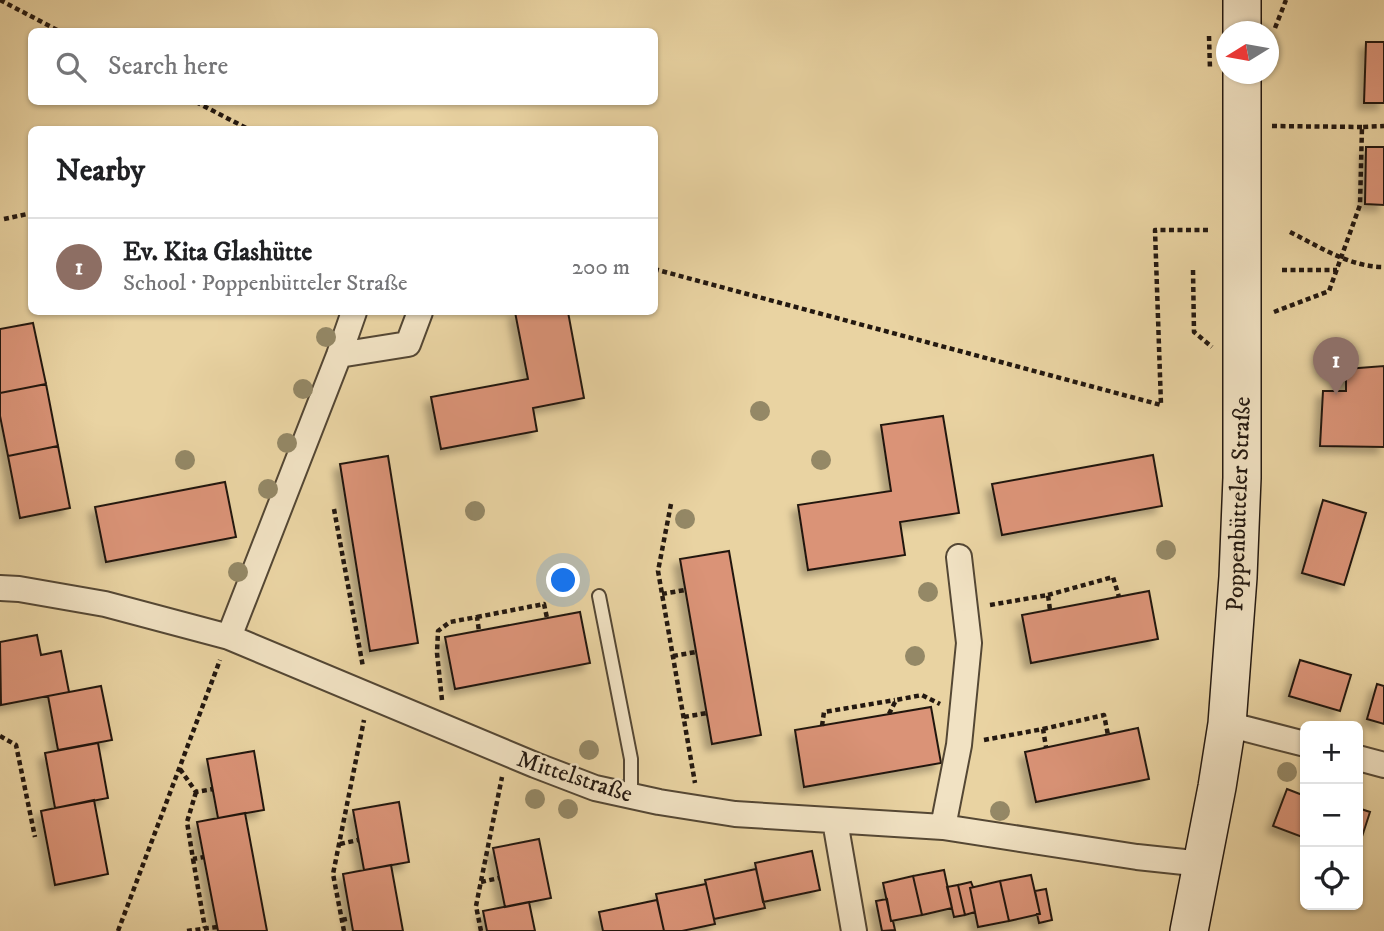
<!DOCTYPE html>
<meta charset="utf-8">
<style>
body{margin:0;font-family:"IM FELL DW Pica",serif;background:#f2f2f2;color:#202124}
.controls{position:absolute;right:21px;bottom:21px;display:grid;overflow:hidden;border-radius:10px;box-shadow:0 2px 5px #0004}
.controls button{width:63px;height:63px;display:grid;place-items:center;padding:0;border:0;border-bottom:2px solid #e0e0e0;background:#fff;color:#202124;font:35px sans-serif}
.compass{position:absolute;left:1216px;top:21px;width:63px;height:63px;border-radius:50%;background:#fff;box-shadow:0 2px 5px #0004;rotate:259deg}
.you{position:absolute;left:564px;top:581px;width:24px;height:24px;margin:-18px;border:5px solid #fff;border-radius:50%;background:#1a73e8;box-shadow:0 0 0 10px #1a73e833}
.badge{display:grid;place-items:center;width:46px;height:46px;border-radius:50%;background:#d93025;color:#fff;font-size:23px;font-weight:700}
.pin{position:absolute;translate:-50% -58px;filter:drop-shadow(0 2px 4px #0008)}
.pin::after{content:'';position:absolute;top:37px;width:24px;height:21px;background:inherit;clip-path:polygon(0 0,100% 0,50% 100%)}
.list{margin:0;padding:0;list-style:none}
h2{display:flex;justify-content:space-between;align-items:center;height:91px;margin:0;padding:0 28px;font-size:30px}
h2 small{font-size:23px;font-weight:400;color:#757577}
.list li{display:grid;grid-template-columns:46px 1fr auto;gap:21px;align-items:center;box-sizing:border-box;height:98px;padding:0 28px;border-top:2px solid #e0e0e0}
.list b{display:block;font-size:26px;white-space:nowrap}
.list p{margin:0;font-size:23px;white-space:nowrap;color:#757577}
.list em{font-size:23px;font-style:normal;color:#757577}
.icon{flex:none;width:38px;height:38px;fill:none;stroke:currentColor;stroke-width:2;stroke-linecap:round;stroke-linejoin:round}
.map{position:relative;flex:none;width:1384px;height:931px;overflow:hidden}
.search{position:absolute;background:#fff;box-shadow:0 2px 5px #0004;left:28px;top:28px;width:630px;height:77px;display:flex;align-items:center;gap:18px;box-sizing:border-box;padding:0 24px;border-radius:10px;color:#757577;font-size:26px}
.panel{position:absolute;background:#fff;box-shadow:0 2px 5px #0004;left:28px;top:126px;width:630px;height:189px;border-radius:10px}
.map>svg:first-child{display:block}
.building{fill:#da9377;stroke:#231810;stroke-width:2;filter:url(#shadow)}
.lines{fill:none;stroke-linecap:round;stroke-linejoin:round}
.lane-casing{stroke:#544734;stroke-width:16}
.street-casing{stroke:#544734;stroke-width:28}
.secondary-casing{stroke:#231810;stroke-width:40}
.path{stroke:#231810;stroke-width:4.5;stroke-dasharray:5 3.5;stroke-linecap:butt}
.lane{stroke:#f1e2c3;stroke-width:12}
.street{stroke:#f1e2c3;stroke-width:24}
.secondary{stroke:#f1e2c3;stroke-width:37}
.tree{fill:#948866}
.labels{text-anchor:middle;stroke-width:5;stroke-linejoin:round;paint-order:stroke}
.street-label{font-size:24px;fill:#231810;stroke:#f1e2c3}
</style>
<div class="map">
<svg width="1384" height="931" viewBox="0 0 1384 931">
<defs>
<filter id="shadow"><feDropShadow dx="-6" dy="6" stdDeviation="3.5" flood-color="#0004"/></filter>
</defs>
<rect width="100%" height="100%" fill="#e9d3a2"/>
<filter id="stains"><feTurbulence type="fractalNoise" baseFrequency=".00286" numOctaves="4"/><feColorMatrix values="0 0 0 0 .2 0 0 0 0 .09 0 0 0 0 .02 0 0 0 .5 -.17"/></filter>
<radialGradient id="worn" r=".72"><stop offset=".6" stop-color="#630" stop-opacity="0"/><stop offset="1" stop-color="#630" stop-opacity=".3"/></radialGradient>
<!-- building -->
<path class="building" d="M1366 42H1384V103H1364Z
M1366 147H1384V205L1365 204Z
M515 312H568L584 398 533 408 537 431 441 449 431 397 528 379Z
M33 323 46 384 0 393V329Z
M1384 366V447L1320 446 1323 391H1346V369Z
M46 384 58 446 8 456 0 416V393Z
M943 416 959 513 900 522 905 555 808 570 798 505 891 491 881 425Z
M58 446 70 508 20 518 8 456Z
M1153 455 1162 506 1002 535 992 484Z
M388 456 418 643 370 651 340 464Z
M225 482 236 537 106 562 95 507Z
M1323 500 1366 513 1344 585 1302 573Z
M729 551 761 735 712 744 680 559Z
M1149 591 1158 639 1031 663 1022 615Z
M580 612 590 663 455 689 445 637Z
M37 635 41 655 61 651 69 692 1 705 0 642Z
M1300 660 1351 675 1340 711 1289 696Z
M1377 684 1384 686V724L1367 719Z
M101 686 112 740 58 750 48 696Z
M931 707 941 763 804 787 795 730Z
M1138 728 1149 779 1036 802 1025 752Z
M98 743 108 798 55 808 45 753Z
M254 751 264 810 218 818 207 759Z
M1287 789 1305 796V838L1273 826Z
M94 800 108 874 55 885 41 811Z
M399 802 409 862 364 870 353 810Z
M1358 808 1370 812 1358 849Z
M245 813 267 931H218L197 822Z
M539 839 551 898 505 907 493 848Z
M812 851 820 890 763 902 755 863Z
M391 865 403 931H353L343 874Z
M756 869 765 908 714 919 705 880Z
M944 870 952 908 922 915 913 876Z
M1031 875 1040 914 1009 921 1000 881Z
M913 876 922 915 891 921 883 883Z
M1000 881 1009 921 978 927 970 888Z
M971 882 973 887 970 888 975 912 965 915 958 885Z
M706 884 715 924 682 931H664L656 894Z
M958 885 965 915 954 917 947 887Z
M1046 889 1052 920 1039 923 1037 914H1040L1035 891Z
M887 899 891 921H893L895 930 882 931 876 901Z
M657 900 664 931H603L599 912Z
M529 902 535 931H487L483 911Z"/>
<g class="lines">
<defs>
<path id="lane" d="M599 596 631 759V795"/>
<path id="street" d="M339 355 408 344 420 312
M0 588 19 589 105 604 229 637 535 765 595 788 659 802 735 814 943 827 1137 857 1203 864
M229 637 339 355 354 312
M1227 724 1305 744
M1358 758 1384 765
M835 821 854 931
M943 827 959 745 969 643 959 557"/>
<path id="secondary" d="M1242 0V32
M1189 931 1217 787 1227 724 1238 577 1242 478V74"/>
</defs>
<!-- lane casing -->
<use href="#lane" class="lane-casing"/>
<!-- street casing -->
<use href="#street" class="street-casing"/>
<!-- secondary casing -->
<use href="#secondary" class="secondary-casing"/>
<!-- path -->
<path class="path" d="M0 0 61 32
M1275 28 1286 0
M1209 36 1210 69
M1273 43V66
M196 102 250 130
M1272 126 1362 127
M4 219 32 213
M1290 232C1320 247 1350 267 1384 267
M654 269 1161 405 1155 230H1210
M1193 270 1194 332 1212 347
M1282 270H1337
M1274 312 1329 291 1360 205 1362 127 1384 126
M671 504 658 571 695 783
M334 509 363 667
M662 594 685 590
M1048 595 1113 577 1119 597
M990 605 1048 595 1050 610
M477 617 544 604 547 618
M673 656 696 652
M442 700 437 653 438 631 450 622 477 617 479 631
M889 714 896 700 922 695 940 704
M684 717 707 713
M822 726 824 712 895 700
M1043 729 1104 715 1108 735
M0 736 16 745 35 837
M984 740 1043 729 1046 747
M180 769 196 792 213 789
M196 792 187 822 193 859 204 857
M340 844 358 840
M193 859 205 928
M481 882 499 878
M342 920 351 918
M118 931 220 660
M187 931 217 927
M344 931 333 874 364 720
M481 931 476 906 502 777"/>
<!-- lane -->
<use href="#lane" class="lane"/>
<!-- street -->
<use href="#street" class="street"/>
<!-- secondary -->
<use href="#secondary" class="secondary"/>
</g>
<!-- trees -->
<g class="tree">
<circle cx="326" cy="337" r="10"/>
<circle cx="303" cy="389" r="10"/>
<circle cx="760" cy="411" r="10"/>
<circle cx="287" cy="443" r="10"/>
<circle cx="185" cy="460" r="10"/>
<circle cx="821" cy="460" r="10"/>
<circle cx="268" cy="489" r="10"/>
<circle cx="475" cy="511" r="10"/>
<circle cx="685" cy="519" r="10"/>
<circle cx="1166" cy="550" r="10"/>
<circle cx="238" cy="572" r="10"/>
<circle cx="928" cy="592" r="10"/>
<circle cx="915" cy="656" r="10"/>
<circle cx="589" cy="750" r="10"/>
<circle cx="1287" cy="772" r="10"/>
<circle cx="535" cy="799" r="10"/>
<circle cx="568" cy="809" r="10"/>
<circle cx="1000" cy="811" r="10"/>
</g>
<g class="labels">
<!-- street labels -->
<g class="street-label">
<text transform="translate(1238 504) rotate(-88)" y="8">Poppenbütteler Straße</text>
<text transform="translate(575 776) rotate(18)" y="8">Mittelstraße</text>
</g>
</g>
<rect width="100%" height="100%" filter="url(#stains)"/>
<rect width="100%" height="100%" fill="url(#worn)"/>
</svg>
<div class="controls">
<button>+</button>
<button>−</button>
<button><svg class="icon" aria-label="locate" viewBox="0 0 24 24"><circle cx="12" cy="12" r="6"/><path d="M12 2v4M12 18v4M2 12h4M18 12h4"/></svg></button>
</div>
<svg class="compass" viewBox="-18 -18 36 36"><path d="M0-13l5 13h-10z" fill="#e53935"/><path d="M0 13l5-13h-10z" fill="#757577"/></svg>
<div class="you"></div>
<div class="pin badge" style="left:1336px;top:395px;background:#8d6e63">1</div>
<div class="search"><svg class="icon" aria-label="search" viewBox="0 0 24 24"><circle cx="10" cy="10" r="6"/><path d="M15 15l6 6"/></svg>Search here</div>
<section class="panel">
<h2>Nearby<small></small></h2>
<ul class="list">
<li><span class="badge" style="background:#8d6e63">1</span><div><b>Ev. Kita Glashütte</b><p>School · Poppenbütteler Straße</p></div><em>200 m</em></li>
</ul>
</section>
</div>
